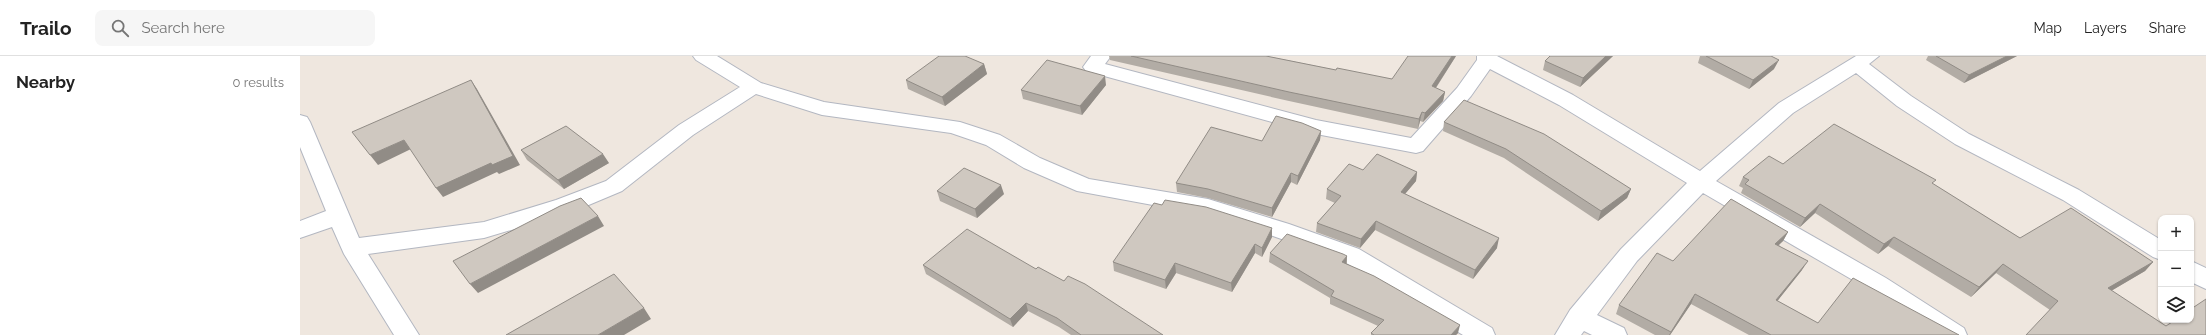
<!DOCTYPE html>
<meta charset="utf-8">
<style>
body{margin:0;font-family:Raleway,sans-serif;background:#f6f6f6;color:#222}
.controls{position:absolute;right:12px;bottom:12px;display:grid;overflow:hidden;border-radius:8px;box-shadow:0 1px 3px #0004}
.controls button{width:36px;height:36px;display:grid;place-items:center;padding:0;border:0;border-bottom:1px solid #e0e0e0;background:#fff;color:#222;font:20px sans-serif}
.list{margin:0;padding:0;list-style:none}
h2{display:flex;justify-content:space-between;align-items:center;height:52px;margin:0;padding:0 16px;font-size:17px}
h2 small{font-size:13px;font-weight:400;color:#767676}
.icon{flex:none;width:22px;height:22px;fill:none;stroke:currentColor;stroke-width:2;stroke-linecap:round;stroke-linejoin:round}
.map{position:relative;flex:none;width:1906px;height:279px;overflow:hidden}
header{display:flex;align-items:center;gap:24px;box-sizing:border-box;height:56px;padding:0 20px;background:#fff;border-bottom:1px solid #e0e0e0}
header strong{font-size:19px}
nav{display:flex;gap:22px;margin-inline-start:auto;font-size:14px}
.search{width:280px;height:36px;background:#f6f6f6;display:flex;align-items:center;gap:10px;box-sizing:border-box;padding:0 14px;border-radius:8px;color:#767676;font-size:15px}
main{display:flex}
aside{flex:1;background:#fff}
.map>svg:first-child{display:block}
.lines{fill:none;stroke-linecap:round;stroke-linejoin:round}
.minor-casing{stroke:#b3b7c1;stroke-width:2}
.minor{fill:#fff;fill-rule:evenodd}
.wall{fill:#b2aca5}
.shaded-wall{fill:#918c86}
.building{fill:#cfc8c0;stroke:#918c86}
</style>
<header>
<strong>Trailo</strong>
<div class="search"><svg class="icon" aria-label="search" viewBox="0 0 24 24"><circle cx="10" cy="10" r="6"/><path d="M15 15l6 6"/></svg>Search here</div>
<nav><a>Map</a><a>Layers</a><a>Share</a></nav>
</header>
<main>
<aside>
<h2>Nearby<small>0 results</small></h2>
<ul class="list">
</ul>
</aside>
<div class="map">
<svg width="1906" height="279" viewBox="0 0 1906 279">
<rect width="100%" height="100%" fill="#efe7df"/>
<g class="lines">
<defs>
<path id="minor" d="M393 0H417L461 27 524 46 660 66 700 79 740 102 789 123 908 143 989 168 1059 193 1192 272 1195 279H1163L1043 205 973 180 907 159 777 135 724 112 686 89 651 77 522 59 456 38 393 79 322 135 272 156 184 182 68 198 119 279H94L44 198 32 171 0 182V165L26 155 0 91V59L7 61 10 66 59 182 184 166 256 144 306 125 379 69 440 31 396 4Z
M791 0H811L805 8 1016 64 1111 82 1157 32 1177 4V0H1197L1273 39 1400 115 1479 47 1556 0H1579L1569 8 1611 40 1669 78 1779 134 1861 184V204L1853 201 1763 144 1655 88 1597 50 1556 17 1493 57 1416 125 1586 222 1664 272 1667 279H1636L1570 234 1403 137 1337 205 1297 259 1324 272 1327 279H1292L1284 275 1281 279H1255L1270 254 1321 193 1387 127 1259 49 1190 13 1171 40 1123 95 1116 97 1016 78 786 15 783 11Z
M1891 205 1906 212V233L1891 226Z"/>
</defs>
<!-- minor casing -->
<use href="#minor" class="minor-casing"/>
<!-- minor -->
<use href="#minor" class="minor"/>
</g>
<!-- wall -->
<path class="wall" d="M809 0H966L1036 14 1092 23 1156 0 1136 32 1145 36 1143 45 1123 66 1120 65 1118 73 989 45 810 4Z
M1313 0 1280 31 1243 14 1245 5Z
M1400 0H1471L1474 13 1449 33 1398 7Z
M1628 0H1717L1664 27 1626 4Z
M684 8 687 18 645 50 608 33 606 24Z
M806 29 782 59 723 43 721 34Z
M1144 66 1331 133 1327 142 1298 165 1204 102 1143 75Z
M1021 75 1020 84 997 129 991 126 972 161 908 142 877 136 876 127 962 85Z
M221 94 309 107 264 133 227 104Z
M1483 108 1633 128 1720 182 1853 206 1845 215 1811 235 1866 270 1906 279 1750 254 1696 217 1671 241 1588 190 1578 198 1515 157 1500 171 1441 137 1443 132 1439 130 1443 121Z
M1063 114 1117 116 1116 125 1105 138 1197 192 1173 223 1075 174 1060 192 1016 176 1017 167 1035 147 1026 143 1027 133Z
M637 135 704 138 677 162 640 145Z
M862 149 972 172V181L962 201 955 197 932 236 876 217 866 233 814 215 813 206Z
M1488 176 1483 185 1479 189 1502 214 1477 245 1518 267 1659 279H1449L1391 248 1370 279H1355L1316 258 1319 249 1373 205Z
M970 197 1047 200V208L1158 277 1156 279H1071V277L1078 270 1030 248V242L969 206Z
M623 209 736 213 764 225 863 279H771L759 271 728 255 713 271 626 218Z"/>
<!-- shaded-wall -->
<path class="shaded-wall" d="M1152 0H1156L1131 39 1132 30Z
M1306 0H1313L1280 31 1283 22Z
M1707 0H1717L1664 27 1669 19Z
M1479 4 1474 13 1449 33 1453 24Z
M684 8 687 18 645 50 642 41Z
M805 20 806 29 782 59 780 50Z
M171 24 177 33 220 109 199 118 197 116 143 141 136 132Z
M1145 36 1143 45 1123 66 1125 57Z
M1122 56 1120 65 1118 73 1119 63Z
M1021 75 1020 84 997 129 998 120Z
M104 84 111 93 78 109 70 99Z
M303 98 309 107 264 133 258 124Z
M1117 116 1116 125 1099 145 1101 136Z
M991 117V126L972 161V152Z
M701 129 704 138 677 162 675 153Z
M1331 133 1327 142 1298 165 1301 155Z
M1520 148 1515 157 1500 171 1505 162Z
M298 160 304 170 178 237 170 228Z
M1076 165 1075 174 1060 192 1061 183Z
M972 172V181L962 201V192Z
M1488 176 1483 185 1470 197 1475 188Z
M1594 181 1588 190 1578 198 1584 188Z
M1199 182 1197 192 1173 223 1175 214Z
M955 188V197L932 236 931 227Z
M1047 200 1046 209 1042 206Z
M1508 205 1502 214 1471 253 1476 244Z
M1853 206 1845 215 1799 242 1808 232Z
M875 207 876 217 866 233 865 224Z
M1703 208 1696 217 1671 241 1679 231Z
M1395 238 1391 248 1370 279H1369Z
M726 247 728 255 713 271 710 263Z
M344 252 351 263 324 279H298Z
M1160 269 1158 277 1156 279H1151Z"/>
<!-- building -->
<path class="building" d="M639 0H665L684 8 642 41 606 24Z
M831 0H966L1036 14 1037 12 1092 23 1108 0H1152L1132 30 1145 36 1125 57 1122 56 1119 63 989 36Z
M1250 0H1306L1283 22 1245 5Z
M1406 0H1471L1479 4 1453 24Z
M1636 0H1707L1669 19Z
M747 4 805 20 780 50 721 34Z
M171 24 213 100 192 109 191 107 136 132 104 84 70 99 52 76Z
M1164 44 1244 78 1331 133 1301 155 1206 93 1144 66Z
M976 60 1002 67 1021 75 998 120 991 117 972 152 908 133 876 127 911 71 962 85Z
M1534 68 1636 124 1632 127 1720 182 1771 152 1853 206 1808 232 1866 270 1875 264H1891V253L1906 243V279H1726L1758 245 1703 208 1679 231 1594 181 1584 188 1520 148 1505 162 1445 128 1449 124 1443 121 1469 100 1483 108Z
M266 70 303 98 258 124 221 94Z
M1077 98 1117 116 1101 136 1199 182 1175 214 1076 165 1061 183 1017 167 1041 140 1027 133 1049 108 1063 114Z
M664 112 701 129 675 153 637 135Z
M281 142 298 160 170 228 153 205 260 150Z
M1431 143 1488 176 1475 188 1508 205 1476 244 1518 267 1553 222 1659 279H1471L1395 238 1371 276 1319 249 1357 197 1373 205Z
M865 144 906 151 972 172 962 192 955 188 931 227 875 207 865 224 813 206 854 147 862 149Z
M667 173 736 213 738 211 764 225 768 220 785 228 863 279H781L757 262 726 247 710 263 623 209Z
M987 178 1043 198 1047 200 1042 206 1074 220 1160 269 1151 279H1074L1071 277 1084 264 1031 240 1034 235 970 197Z
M314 218 344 252 298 279H206Z"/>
</svg>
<div class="controls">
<button>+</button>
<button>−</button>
<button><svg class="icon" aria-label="layers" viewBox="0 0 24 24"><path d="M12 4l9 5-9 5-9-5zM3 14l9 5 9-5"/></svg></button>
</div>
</div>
</main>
